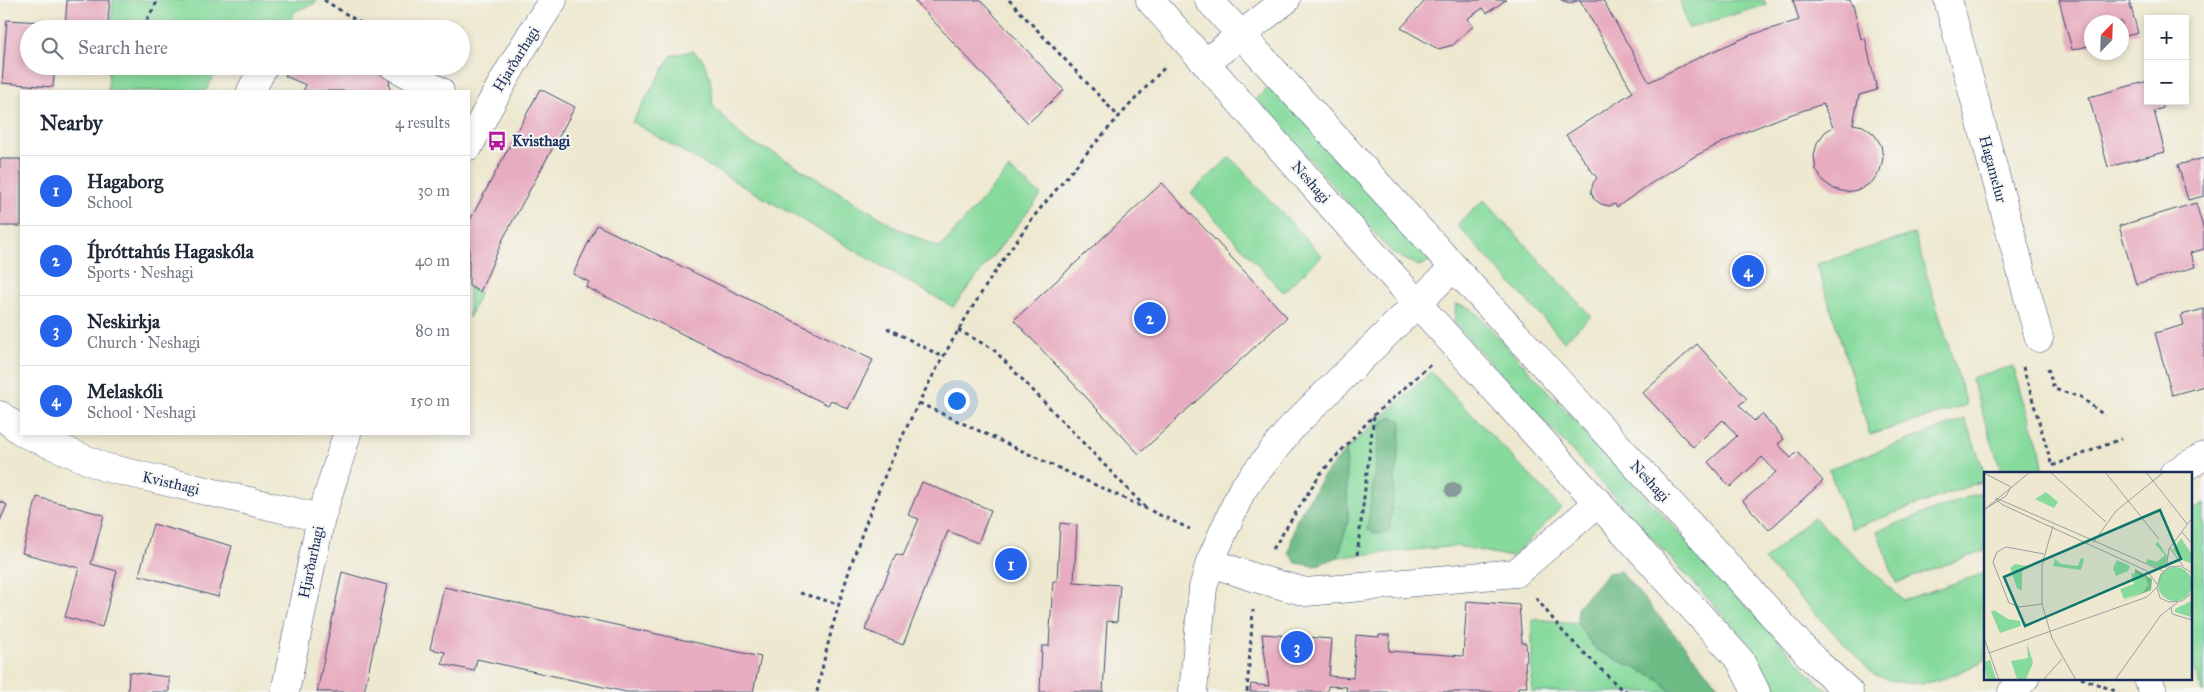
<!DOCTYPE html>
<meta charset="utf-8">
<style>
body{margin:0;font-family:"IM FELL Great Primer",serif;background:#f2f2f3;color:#1f2937}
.controls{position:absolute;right:15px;top:15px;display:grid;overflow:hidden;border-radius:0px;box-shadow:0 2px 8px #0003}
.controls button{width:45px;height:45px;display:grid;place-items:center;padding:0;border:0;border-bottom:1px solid #e0e1e3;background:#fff;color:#1f2937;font:25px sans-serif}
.compass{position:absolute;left:2084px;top:15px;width:45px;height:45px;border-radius:50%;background:#fff;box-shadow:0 2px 8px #0003;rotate:23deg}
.you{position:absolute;left:956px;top:400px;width:18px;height:18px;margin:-12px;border:4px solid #fff;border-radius:50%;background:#1a73e8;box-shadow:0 0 0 8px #1a73e833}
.badge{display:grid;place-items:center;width:32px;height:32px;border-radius:50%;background:#2563eb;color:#fff;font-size:16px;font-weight:700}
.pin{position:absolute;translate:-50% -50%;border:2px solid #fff;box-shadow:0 1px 5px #0006}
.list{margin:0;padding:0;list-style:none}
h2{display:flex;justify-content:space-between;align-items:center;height:65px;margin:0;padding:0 20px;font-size:21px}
h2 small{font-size:16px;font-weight:400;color:#747a83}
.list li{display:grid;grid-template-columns:32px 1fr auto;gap:15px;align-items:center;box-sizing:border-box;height:70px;padding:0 20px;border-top:1px solid #e0e1e3}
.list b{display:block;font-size:19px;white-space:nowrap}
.list p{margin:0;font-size:16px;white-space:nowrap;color:#747a83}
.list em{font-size:16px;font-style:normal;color:#747a83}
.icon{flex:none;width:28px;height:28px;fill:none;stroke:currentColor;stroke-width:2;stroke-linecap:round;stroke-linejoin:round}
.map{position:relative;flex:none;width:2204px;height:692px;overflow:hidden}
.search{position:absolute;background:#fff;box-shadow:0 2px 8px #0003;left:20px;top:20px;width:450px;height:55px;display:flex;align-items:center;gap:12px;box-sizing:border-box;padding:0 18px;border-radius:28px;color:#747a83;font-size:19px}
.panel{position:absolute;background:#fff;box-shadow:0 2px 8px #0003;left:20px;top:90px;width:450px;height:345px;border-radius:0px}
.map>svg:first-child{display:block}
.green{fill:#86da9c;stroke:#50847d}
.forest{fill:#6cba84;stroke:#447471}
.building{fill:#e7acc0}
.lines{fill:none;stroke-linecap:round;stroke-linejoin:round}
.minor-casing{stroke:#3a4b6f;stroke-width:29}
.path{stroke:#3a4b6f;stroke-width:3;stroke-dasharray:4 4;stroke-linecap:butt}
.minor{stroke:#fff;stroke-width:28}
.tree{fill:#889a9a}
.labels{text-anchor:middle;stroke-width:4;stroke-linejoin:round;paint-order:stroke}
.street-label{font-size:15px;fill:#1b2f5e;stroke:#f6f6f2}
.poi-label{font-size:15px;font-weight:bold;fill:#1b2f5e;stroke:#f6f6f2;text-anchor:start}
.inset-road{fill:none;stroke:#999ea2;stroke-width:1}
.view{fill:#0f766e;fill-opacity:0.15;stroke:#0f766e;stroke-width:2.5}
.inset-edge{fill:none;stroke:#1b2f5e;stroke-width:2.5}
</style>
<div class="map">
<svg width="2204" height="692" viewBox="0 0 2204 692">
<rect width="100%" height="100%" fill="#f6f6f2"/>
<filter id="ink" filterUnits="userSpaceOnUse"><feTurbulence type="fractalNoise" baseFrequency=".02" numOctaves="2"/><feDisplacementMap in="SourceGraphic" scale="10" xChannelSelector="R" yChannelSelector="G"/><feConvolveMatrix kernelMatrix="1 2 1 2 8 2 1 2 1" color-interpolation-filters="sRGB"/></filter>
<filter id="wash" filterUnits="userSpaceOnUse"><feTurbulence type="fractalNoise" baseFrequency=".0096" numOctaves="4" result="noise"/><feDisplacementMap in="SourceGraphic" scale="20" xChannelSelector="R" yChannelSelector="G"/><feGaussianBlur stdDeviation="1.12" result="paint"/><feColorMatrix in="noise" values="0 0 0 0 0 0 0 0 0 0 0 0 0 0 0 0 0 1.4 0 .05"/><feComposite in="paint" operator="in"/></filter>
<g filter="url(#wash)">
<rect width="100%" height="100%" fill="#ede8cf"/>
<!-- green -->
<path class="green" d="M113 0H316L314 4 295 11 288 27 284 29H111Z
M1680 0H1764L1766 5 1688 28Z
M692 51 702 58 710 77 713 106 746 141 778 155 899 229 940 248 1009 169 1041 195 953 307 632 122 671 56Z
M109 66H218L206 91H108Z
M1272 85 1433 260 1419 266 1392 253 1256 98Z
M1230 157 1322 256 1283 292 1191 193Z
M1484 200 1591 316 1564 341 1457 225Z
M1914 234 1967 405 1870 435 1817 264Z
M469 286 480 292 469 318Z
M1456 304 1472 309 1816 681 1831 692H1775L1735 628 1454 323Z
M2013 366 2040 450 2044 473H2002L1971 378Z
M1431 372 1561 508 1512 557 1458 546 1338 557 1348 521 1346 450Z
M1965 419 1985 474V480L1851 529 1829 469Z
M1985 491V550L1896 583 1877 531Z
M2204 503V692H2202L2190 655V512Z
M1813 517 1903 600 1985 573V660C1942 681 1921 692 1874 675L1764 560Z
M1532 619 1577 623 1596 650 1659 679 1671 692H1532Z"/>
<!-- forest -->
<path class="forest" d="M1392 417 1402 421 1389 532 1379 534 1367 530 1381 423Z
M1346 450 1348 521 1338 557 1315 566 1296 563 1289 552 1296 521 1322 478Z
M1620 571 1724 692H1671L1659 679 1596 650 1577 623 1578 606 1608 573Z"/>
<g id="blocks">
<!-- building -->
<path class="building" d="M67 0H110L107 29H65Z
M914 0H980L1064 90 1028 123Z
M1422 0H1506L1487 13 1483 8 1467 19 1473 26 1453 45 1438 49 1401 28 1424 2Z
M1561 0H1603L1649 82 1702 56 1751 35 1799 20 1793 0H1850L1852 6 1853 5 1861 39 1865 38 1877 90 1859 95 1853 124 1863 126 1874 134 1881 145 1883 158 1880 171 1872 182 1861 189 1847 192 1834 189 1823 181 1816 170 1814 156 1817 143 1825 132 1833 127 1823 104 1783 117 1740 134 1697 155 1656 180 1617 207 1615 204 1609 206 1601 204 1594 199 1591 191 1593 183 1597 178 1566 135 1633 92 1580 0 1570 3Z
M2059 0H2129L2138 33 2122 37V22H2092V45L2072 50Z
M7 20 58 23 57 29H29V66H55L53 87 2 83Z
M290 66H307L313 69 314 66H364L389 78 390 91H303L306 85 285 76Z
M2148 81V101H2161L2163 108 2154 111 2165 152 2108 167 2089 97Z
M540 89 575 107 503 239 480 292 469 286V222Z
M2204 158V196L2188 200 2178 165Z
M0 159H21V226H0Z
M1162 183 1287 317 1139 454 1014 320Z
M2196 203 2204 231V249L2190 253 2195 267 2136 284 2119 226Z
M597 225 873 360 848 409 831 400 828 405 586 287 589 282 573 274Z
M2204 309V386L2172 395 2155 333 2184 325 2181 315Z
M1697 344 1747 399 1739 405 1754 421 1762 414 1784 439 1778 444 1791 458 1797 452 1823 481 1769 530 1743 501 1776 472 1762 457 1730 487 1708 462 1737 436 1723 420 1693 447 1643 393Z
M922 482 991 510 978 543 948 531 903 645 865 630 896 554 903 556 919 519 908 515Z
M37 497 104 515 91 564 117 571 102 627 65 617 79 568 22 553Z
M0 501 7 505 0 521Z
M1060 523 1077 525 1074 582 1120 585 1117 622 1107 621 1103 692H1040L1042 646H1049L1053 581H1057Z
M153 524 232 546 218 597 139 575Z
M342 572 387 585 364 692H317Z
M444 587 761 657 753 692H626L477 659 474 671 442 664 445 652 430 649Z
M1467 601 1519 605 1522 643H1526L1527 661H1525L1527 687H1518V692H1346L1347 687 1328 686 1327 692H1250L1251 684 1269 686 1262 634 1332 639 1329 676 1353 678 1356 635 1379 637V635H1390L1389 651 1463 656Z
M129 672 169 677V692H128Z"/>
</g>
</g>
<g filter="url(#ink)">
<use href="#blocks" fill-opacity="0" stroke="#3a4b6f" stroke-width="1"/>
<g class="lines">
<defs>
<path id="minor" d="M1150 0 1416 302 1740 660 1756 692
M1209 0 1814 660 1849 692
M1948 0 2039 338
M1206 62 1286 0
M393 66 440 91
M251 91 264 66
M469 146C494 95 522 47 553 0
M0 415 21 431
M26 434 104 467 321 518
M2174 473 2204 456
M1210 562 1255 578 1306 592 1516 573 1599 502
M2148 678 2153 692
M285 692 321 518 347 434
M1193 692 1203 588 1210 562 1242 490 1292 427 1454 267
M2012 692 2025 678"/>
</defs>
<!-- minor casing -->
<use href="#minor" class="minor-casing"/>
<!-- path -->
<path class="path" d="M324 0 370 29
M1009 0 1118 116
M147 20 158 0
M887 328 943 357
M958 330 993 349 1146 508
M2023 367 2052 466 2121 439
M2048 368 2054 389 2081 397 2105 416
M919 403 1190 529
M1273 549 1320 474 1374 415 1430 365
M1357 555 1374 415
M800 593 838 604
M1536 598 1565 634 1620 688 1628 692
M2081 678 2118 692
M817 692C852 522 927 363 1029 223 1040 208 1053 194 1065 179 1097 140 1131 103 1166 66
M1247 692 1253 610"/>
<!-- minor -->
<use href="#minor" class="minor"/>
</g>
<!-- trees -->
<circle class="tree" cx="1453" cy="490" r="8"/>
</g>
<!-- icons -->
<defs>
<symbol id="bus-bare" viewBox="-9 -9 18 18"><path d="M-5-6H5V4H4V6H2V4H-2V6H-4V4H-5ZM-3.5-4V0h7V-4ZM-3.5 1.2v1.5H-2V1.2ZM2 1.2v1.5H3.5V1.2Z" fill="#b5179e" stroke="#f6f6f2" stroke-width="2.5" paint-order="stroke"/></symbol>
</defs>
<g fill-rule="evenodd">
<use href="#bus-bare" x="483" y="127" width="28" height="28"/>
</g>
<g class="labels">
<!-- street labels -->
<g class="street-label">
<text transform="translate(516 59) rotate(-58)" y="5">Hjarðarhagi</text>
<text transform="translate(1993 169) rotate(75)" y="5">Hagamelur</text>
<text transform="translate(1311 182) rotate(49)" y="5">Neshagi</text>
<text transform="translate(1650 481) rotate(47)" y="5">Neshagi</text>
<text transform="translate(171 483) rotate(13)" y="5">Kvisthagi</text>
<text transform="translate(311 562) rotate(-78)" y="5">Hjarðarhagi</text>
</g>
<!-- poi labels -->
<g class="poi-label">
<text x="512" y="146">Kvisthagi</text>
</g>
</g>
<!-- overview -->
<g transform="translate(1984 472)">
<rect width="208" height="208" fill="#ede8cf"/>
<path d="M62 20 74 30 70 36 51 27ZM197 66 207 81V91L198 88 189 78ZM174 70 183 84 182 91 175 96 162 91 164 87 173 90 181 83 171 72ZM97 86 100 87 97 98 69 94 71 87 77 92 94 94ZM133 88 146 94 144 99 132 104 129 96ZM31 92 43 94 38 100V119L33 116 26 96ZM174 112a17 17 0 1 1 34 0a17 17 0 1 1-34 0ZM151 101 161 105 164 113 158 121 140 127 136 117 150 112 147 102ZM207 129V145L191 140V137ZM10 138 24 147 36 149 37 154 16 161 7 140ZM43 171 49 191 42 207H33L27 189 44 186ZM6 188 12 207H3L0 190Z" fill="#86da9c"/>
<path d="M151 97 168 107 167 118 135 131 158 121 164 113 161 105 151 101Z" fill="#6cba84"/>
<path class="inset-road" d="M66 0 122 50M121 0 175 67M162 0 203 52M0 1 27 15M12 26 179 99M11 27 19 33 163 99 173 112M1 37 22 24 27 15M0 38 46 0M69 54 58 93V132L68 166 92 208M198 60 208 72M109 71 132 39 180 0M186 76 199 94M182 96 185 77 208 46M208 101 197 94 185 95 177 102 173 115 176 126 185 130 198 129 208 121M58 132 35 135 25 131 9 90 13 80 22 75 60 82M187 135 188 142 208 148M0 166 15 208M5 181 163 125 173 115M59 208 78 187M131 208 177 143 194 130"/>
<path class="view" d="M176 38 197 87 41 154 20 105Z"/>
<rect width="208" height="208" class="inset-edge"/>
</g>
</svg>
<div class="controls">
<button>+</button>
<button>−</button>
</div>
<svg class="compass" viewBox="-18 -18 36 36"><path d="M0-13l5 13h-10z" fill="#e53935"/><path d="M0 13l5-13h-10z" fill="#747a83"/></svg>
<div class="you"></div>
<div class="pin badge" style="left:1011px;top:564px">1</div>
<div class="pin badge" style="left:1150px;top:318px">2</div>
<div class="pin badge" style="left:1297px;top:647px">3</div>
<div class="pin badge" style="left:1748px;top:271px">4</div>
<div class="search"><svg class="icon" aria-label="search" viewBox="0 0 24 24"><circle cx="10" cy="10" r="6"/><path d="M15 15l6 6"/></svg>Search here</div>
<section class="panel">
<h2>Nearby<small>4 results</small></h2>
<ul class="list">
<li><span class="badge">1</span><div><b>Hagaborg</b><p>School</p></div><em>30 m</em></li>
<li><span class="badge">2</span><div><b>Íþróttahús Hagaskóla</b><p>Sports · Neshagi</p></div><em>40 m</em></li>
<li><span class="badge">3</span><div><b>Neskirkja</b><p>Church · Neshagi</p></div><em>80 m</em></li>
<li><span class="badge">4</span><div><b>Melaskóli</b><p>School · Neshagi</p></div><em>150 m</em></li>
</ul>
</section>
</div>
